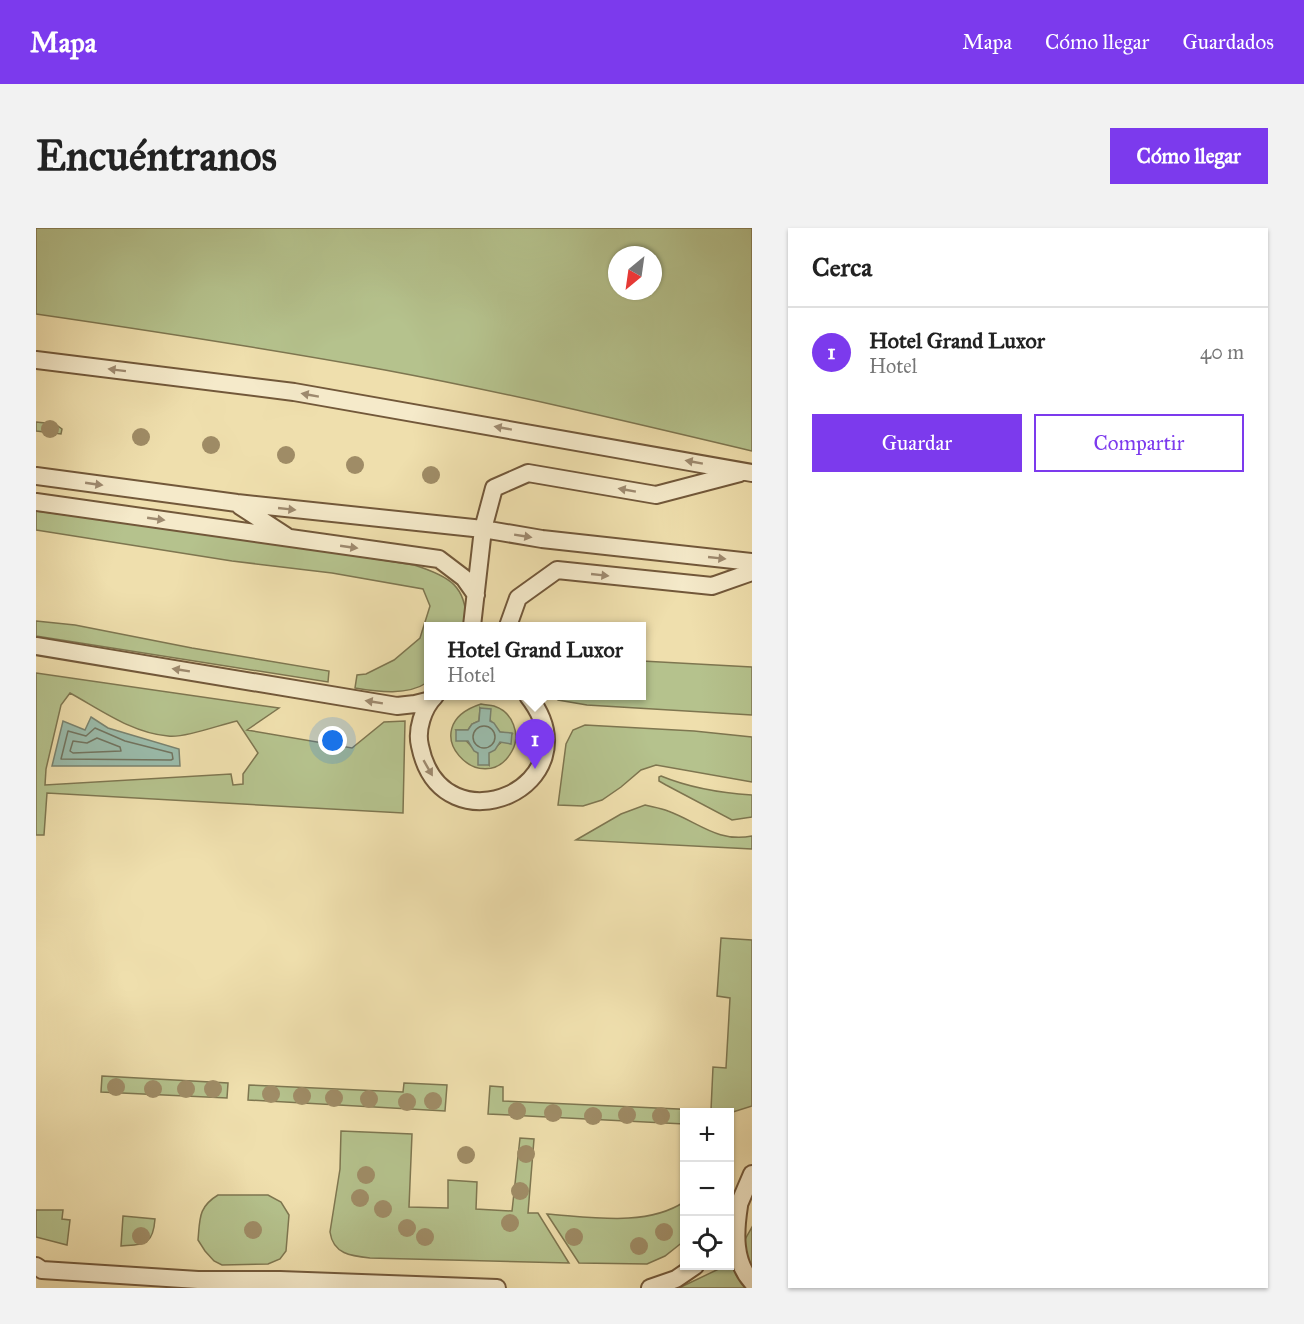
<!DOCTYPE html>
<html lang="es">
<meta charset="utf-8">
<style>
body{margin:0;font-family:"IM FELL Great Primer",serif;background:#f2f2f2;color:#222}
.controls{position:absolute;right:18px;bottom:18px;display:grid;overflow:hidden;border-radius:0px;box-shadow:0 2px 4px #0004}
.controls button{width:54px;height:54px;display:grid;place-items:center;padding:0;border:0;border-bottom:2px solid #e0e0e0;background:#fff;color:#222;font:30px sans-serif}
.compass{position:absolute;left:572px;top:18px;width:54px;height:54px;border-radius:50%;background:#fff;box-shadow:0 2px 4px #0004;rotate:209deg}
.you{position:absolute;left:297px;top:513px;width:21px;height:21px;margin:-15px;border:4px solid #fff;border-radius:50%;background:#1a73e8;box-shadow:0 0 0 9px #1a73e833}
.badge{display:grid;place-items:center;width:39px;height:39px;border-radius:50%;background:#7c3aed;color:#fff;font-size:20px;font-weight:700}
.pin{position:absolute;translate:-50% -50px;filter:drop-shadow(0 2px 3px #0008)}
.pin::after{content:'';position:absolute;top:32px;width:21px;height:18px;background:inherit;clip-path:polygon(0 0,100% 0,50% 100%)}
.popup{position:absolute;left:388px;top:394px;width:222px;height:78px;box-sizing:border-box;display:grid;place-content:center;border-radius:0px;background:#fff;filter:drop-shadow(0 2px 4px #0005);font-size:20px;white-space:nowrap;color:#767676}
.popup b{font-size:22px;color:#222}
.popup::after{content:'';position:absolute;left:50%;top:100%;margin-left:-12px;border:12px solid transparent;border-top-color:#fff}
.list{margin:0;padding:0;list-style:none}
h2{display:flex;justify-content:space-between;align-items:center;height:78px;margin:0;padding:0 24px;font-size:26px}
h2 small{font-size:20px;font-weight:400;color:#767676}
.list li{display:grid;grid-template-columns:39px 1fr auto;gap:18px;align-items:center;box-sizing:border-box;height:90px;padding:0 24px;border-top:2px solid #e0e0e0}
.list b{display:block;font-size:22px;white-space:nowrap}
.list p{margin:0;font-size:20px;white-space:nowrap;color:#767676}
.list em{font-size:20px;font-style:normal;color:#767676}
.actions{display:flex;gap:12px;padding:18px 24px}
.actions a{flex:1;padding:14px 0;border:2px solid #7c3aed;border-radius:0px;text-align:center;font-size:21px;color:#7c3aed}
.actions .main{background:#7c3aed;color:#fff}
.icon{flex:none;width:33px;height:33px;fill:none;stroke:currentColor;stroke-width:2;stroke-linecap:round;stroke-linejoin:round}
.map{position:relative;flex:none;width:716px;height:1060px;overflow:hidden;border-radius:0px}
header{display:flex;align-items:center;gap:36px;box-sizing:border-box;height:84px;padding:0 30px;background:#7c3aed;color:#fff}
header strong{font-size:28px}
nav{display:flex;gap:33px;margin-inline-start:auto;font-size:21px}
.intro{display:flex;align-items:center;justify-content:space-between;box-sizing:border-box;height:144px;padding:0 36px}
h1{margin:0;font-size:42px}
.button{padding:15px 27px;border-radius:0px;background:#7c3aed;color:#fff;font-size:21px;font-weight:700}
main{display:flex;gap:36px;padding:0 36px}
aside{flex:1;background:#fff;border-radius:0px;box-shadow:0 2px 4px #0004}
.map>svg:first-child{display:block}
.green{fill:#b5c28d;stroke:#7e7650;stroke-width:1.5;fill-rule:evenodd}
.water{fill:#9abcac;stroke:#79826f;stroke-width:1.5}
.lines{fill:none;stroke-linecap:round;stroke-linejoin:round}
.shore{stroke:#717460;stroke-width:1.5}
.lane-casing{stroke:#72583a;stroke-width:20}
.lane{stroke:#f5eaca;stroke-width:16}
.tree{fill:#9f8c66}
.oneway{fill:#9e8a6f}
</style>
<header>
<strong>Mapa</strong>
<nav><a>Mapa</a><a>Cómo llegar</a><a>Guardados</a></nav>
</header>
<div class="intro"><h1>Encuéntranos</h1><a class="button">Cómo llegar</a></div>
<main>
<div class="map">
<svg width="716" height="1060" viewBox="0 0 716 1060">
<rect width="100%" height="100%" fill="#efdfad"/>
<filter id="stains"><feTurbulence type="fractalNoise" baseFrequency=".00333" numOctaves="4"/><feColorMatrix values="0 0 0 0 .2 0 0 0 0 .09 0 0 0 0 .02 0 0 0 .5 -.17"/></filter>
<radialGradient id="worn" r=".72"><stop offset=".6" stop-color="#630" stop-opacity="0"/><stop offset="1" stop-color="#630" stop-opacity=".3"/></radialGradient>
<!-- green -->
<path class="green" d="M0 0H716V223C594 194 472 165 349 142 233 121 117 103 0 86ZM581 27H617V63H581Z
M0 194 19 196 26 201 25 206 0 203Z
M0 283 188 307 378 337C413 348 432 358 430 398H392V454C371 468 343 464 319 460L321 447 330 446 358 432 384 410 394 378 387 361 296 345 196 333 0 302Z
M0 393 39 397 156 420 293 443 292 454 0 408Z
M606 433 716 439V487L551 477 522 472 519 468H606Z
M0 445 243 480 211 502 316 520 348 494 369 493 367 585 11 565 8 607H0ZM34 465C65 482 96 505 132 508 149 510 183 497 201 493L222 525 207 546V556L197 557 195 546 9 557 10 541 25 477Z
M445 476C449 477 454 477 458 478 477 484 485 507 476 523 447 575 374 499 445 476ZM444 480 464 504 476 506 452 525 453 537 420 502H432L436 496 443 493Z
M549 497 658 503 716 509V554L620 537 605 542 585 559 566 572 547 578 522 577 530 516 537 502Z
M625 548C654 560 685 565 716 567V589L696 592 630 557 623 553V549Z
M609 577C617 579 625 580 632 583 662 594 682 615 716 608V621L540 612 585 586Z
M685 710 716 712V878L697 884 675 882 677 839 690 840 694 770 681 768Z
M66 848 192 855 191 870 65 864Z
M368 855 411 857 409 883 212 872 213 857 367 864Z
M454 858 467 859V873L664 882V884H648V896L452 886Z
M305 903 376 906 373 979 412 980V952L441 954 440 981 476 983 484 910 498 911 492 985H502L533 1035 334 1030C315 1028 297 1026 294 1004L304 941Z
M182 967H232L245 974 253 987 250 1023 244 1031 232 1036 186 1037 178 1033 169 1023 162 1012C164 991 162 979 182 967Z
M648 974V1013L629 1028 611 1036 543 1035 511 986C555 989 610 999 648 974Z
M0 982H27L26 991 34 992 31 1017 0 1009Z
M87 988 119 991C117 1018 108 1016 85 1018Z
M716 999V1060H643L689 1038H694Z"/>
<!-- water -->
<path class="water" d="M444 480 455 481 454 493 458 495 464 504 476 505 475 516 464 514 459 522 453 525V537H442V525L438 523 432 513H420V502H432L436 496 443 493Z
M55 489 72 500 143 521 144 538H16L27 493 49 502Z"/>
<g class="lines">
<!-- shore -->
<path class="shore" d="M437 509a11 11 0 1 1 22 0a11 11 0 1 1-22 0Z
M59 500 89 513 136 525 137 531 135 532 25 531 32 503 50 508Z
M61 510 84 519 85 523 37 525 34 523 37 513 51 515Z"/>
<defs>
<path id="lane" d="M0 132 258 164 716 245
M0 248 201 275 447 301 506 311 716 334
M0 274 403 331 428 350 440 367
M204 278 250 308
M436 398 447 301 458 260 492 245 620 267 704 245
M472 398 482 370 521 342 676 358 716 344
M0 418 361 478 379 476 395 472
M399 468C387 480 380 502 384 518 406 626 562 557 492 468
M703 978C699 1004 697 1033 716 1054
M698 988 716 946
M0 1038 6 1042 162 1052H244L461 1060
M614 1060 640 1051 659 1038"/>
</defs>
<!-- lane casing -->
<use href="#lane" class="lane-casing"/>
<!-- lane -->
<use href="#lane" class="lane"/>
</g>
<!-- trees -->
<g class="tree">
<circle cx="14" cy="201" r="9"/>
<circle cx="105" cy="209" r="9"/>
<circle cx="175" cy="217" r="9"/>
<circle cx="250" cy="227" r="9"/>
<circle cx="319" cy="237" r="9"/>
<circle cx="395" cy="247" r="9"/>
<circle cx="80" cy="859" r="9"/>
<circle cx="117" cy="861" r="9"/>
<circle cx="150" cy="861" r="9"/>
<circle cx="177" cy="861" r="9"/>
<circle cx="235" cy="866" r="9"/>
<circle cx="266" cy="868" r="9"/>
<circle cx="298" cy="870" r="9"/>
<circle cx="333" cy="871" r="9"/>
<circle cx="397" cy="873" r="9"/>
<circle cx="371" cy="874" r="9"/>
<circle cx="481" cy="883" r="9"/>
<circle cx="517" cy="885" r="9"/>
<circle cx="591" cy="887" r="9"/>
<circle cx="557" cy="888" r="9"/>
<circle cx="625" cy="888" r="9"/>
<circle cx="490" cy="926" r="9"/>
<circle cx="430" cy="927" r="9"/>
<circle cx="330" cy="947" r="9"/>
<circle cx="484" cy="963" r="9"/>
<circle cx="324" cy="970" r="9"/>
<circle cx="347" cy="981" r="9"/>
<circle cx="474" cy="995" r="9"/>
<circle cx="371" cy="1000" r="9"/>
<circle cx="217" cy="1002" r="9"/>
<circle cx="628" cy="1004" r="9"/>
<circle cx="105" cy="1008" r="9"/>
<circle cx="389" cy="1009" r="9"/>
<circle cx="538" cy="1009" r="9"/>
<circle cx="603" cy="1018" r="9"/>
</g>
<!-- one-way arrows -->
<defs><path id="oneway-solid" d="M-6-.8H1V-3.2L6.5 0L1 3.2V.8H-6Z" transform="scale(1.5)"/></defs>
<g class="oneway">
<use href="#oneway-solid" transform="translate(81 142) rotate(-173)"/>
<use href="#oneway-solid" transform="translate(274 167) rotate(-170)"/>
<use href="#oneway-solid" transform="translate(467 200) rotate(-170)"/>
<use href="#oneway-solid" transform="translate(658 234) rotate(-170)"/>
<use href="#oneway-solid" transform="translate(58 256) rotate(8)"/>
<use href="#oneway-solid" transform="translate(591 262) rotate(-170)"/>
<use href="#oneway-solid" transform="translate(251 281) rotate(6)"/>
<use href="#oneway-solid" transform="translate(120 291) rotate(8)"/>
<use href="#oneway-solid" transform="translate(487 308) rotate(9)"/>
<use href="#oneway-solid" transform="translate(313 319) rotate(8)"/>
<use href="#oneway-solid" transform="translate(681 330) rotate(6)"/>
<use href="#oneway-solid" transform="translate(564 347) rotate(6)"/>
<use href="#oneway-solid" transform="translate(145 442) rotate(-171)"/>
<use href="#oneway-solid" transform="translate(338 474) rotate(-171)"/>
<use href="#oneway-solid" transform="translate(392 540) rotate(60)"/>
</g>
<rect width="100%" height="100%" filter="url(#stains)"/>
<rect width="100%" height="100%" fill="url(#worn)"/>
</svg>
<div class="controls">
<button>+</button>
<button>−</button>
<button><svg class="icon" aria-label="locate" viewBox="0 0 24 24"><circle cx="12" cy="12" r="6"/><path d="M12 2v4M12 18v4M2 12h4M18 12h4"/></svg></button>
</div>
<svg class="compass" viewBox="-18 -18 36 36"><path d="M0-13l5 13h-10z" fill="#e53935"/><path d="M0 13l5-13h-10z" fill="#767676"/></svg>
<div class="you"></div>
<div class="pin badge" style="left:499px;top:541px">1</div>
<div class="popup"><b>Hotel Grand Luxor</b>Hotel</div>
</div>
<aside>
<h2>Cerca<small></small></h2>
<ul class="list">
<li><span class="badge">1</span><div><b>Hotel Grand Luxor</b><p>Hotel</p></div><em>40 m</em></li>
</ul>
<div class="actions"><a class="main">Guardar</a><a>Compartir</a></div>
</aside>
</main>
